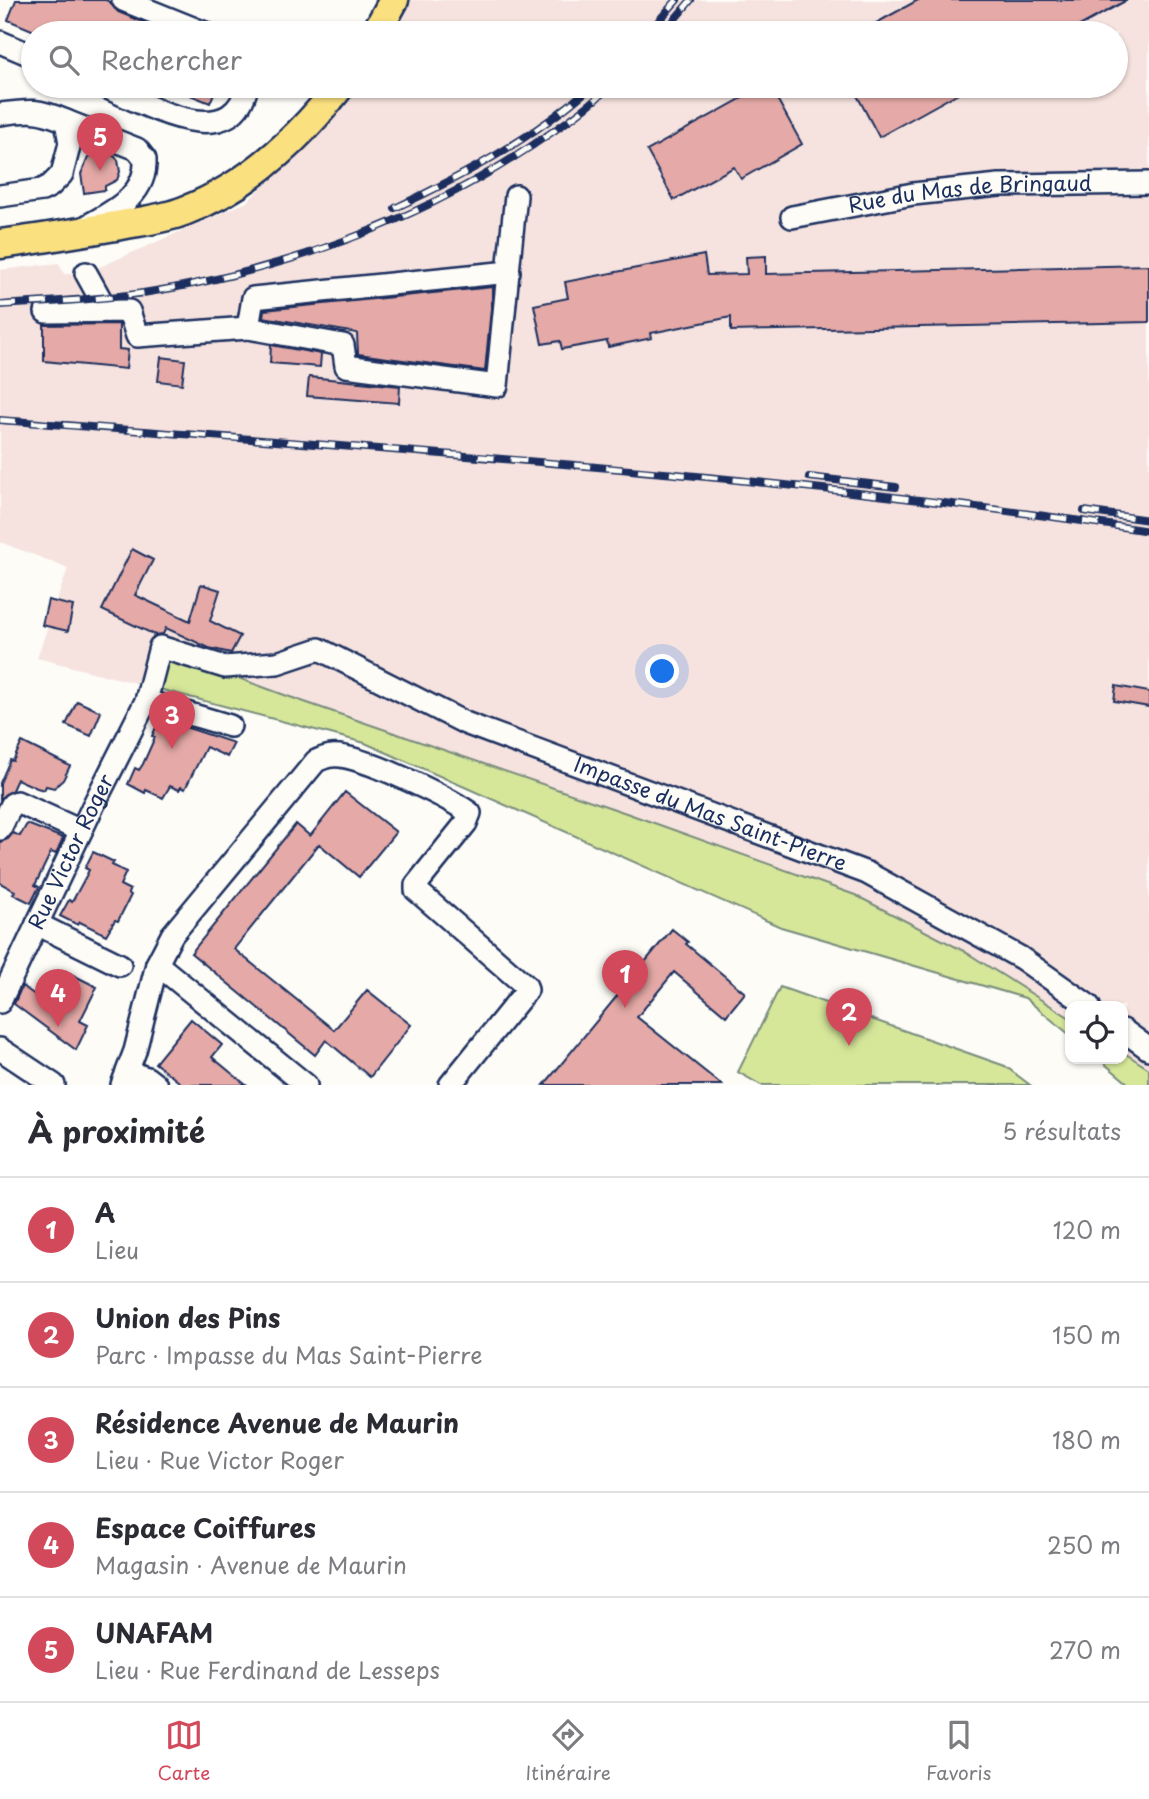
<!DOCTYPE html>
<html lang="fr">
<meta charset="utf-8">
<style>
body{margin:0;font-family:"Playpen Sans",sans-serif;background:#f2f2f3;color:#2b2b33}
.controls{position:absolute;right:21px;bottom:21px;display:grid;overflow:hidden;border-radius:14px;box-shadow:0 2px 5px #0004}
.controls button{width:63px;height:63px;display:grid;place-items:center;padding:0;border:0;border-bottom:2px solid #e1e1e2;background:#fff;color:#2b2b33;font:35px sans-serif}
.you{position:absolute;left:663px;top:672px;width:24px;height:24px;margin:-18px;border:5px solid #fff;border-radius:50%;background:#1a73e8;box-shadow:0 0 0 10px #1a73e833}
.badge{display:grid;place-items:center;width:46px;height:46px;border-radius:50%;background:#d1495b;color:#fff;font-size:23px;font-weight:700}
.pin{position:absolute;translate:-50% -58px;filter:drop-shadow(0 2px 4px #0008)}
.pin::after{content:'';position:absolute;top:37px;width:24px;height:21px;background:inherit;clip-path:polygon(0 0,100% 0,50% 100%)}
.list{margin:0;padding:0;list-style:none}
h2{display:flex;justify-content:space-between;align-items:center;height:91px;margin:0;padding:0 28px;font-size:30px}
h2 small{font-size:23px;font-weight:400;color:#7c7c81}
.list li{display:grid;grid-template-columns:46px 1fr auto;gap:21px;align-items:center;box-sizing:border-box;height:105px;padding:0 28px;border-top:2px solid #e1e1e2}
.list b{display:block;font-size:26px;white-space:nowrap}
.list p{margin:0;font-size:23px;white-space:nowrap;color:#7c7c81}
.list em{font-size:23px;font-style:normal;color:#7c7c81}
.icon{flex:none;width:38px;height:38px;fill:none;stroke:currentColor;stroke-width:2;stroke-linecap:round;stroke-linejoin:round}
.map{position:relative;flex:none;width:1149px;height:1085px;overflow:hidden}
.search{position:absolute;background:#fff;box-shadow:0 2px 5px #0004;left:21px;right:21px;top:21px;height:77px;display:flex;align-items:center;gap:18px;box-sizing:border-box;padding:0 24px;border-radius:38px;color:#7c7c81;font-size:26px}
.sheet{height:616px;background:#fff}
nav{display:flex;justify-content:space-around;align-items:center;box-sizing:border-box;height:98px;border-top:2px solid #e1e1e2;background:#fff;font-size:19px;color:#7c7c81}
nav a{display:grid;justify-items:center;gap:4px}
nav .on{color:#d1495b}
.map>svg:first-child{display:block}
.built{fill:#f6e3df}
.green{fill:#d6e79a;stroke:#788b7c;stroke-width:2}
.building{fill:#e5aaa7;stroke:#1b2f5e;stroke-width:2}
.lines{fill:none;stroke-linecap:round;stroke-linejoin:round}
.minor-casing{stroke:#1b2f5e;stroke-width:26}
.major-casing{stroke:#1b2f5e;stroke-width:33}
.minor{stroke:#fdfcf7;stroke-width:21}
.major{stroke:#fbe080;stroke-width:28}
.rail-casing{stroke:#1b2f5e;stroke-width:8}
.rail{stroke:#fdfcf7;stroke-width:5;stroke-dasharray:16;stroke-linecap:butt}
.labels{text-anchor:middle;stroke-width:6;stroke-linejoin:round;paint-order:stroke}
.street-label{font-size:21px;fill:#1b2f5e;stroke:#fdfcf7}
</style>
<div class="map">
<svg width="1149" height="1085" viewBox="0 0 1149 1085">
<rect width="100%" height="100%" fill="#fdfcf7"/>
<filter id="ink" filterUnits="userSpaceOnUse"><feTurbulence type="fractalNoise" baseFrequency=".0143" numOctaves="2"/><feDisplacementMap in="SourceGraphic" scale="14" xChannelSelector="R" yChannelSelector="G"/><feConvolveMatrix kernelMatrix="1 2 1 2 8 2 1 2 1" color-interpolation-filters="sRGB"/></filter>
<g filter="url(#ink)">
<!-- built -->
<path class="built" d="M402 0H1149V1069L1123 1052V1006H1070V1018L964 951 855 895 629 814 290 697 171 653 159 689 37 658 68 568 0 542V270L59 263 64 274 86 273 247 202 311 138 354 86H1116V33H384Z"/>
<!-- green -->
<path class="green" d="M170 653 290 697 629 814 855 895 964 951 1070 1018V1035L1025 998 781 927 365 743 159 689Z
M780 987 1005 1066 1030 1085H761L738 1072Z
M1123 1052 1149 1069V1085H1130L1099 1059H1123Z"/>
<!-- building -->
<path class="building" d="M16 0H106L110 2 118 12 170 33H39L8 20Z
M918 0H1127L1067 33H858Z
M168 86H217L210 103Z
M764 86H770L802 144 741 179 734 167 674 200 647 151Z
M852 86H971L879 137Z
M97 151H103L114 156 118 160 120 172 117 180 105 186V190L84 193 81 174 88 158Z
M704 255 707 275 747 274 746 257 766 256V274L1149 265V322L731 331V317L651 333 652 338 608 347 607 341 562 349 560 341 542 344 534 305 568 298 565 282Z
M493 287 485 371 358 354 357 333 263 317 264 310Z
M119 324V349L128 350 126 369 44 361V325Z
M271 345 321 354 320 367 270 363Z
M161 357 185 360 182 384 158 381Z
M309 377 400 386 399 403 307 396Z
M132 549 153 560 135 595 190 621 201 584 220 590 210 621 240 636 231 653 209 648 166 628 163 634 155 635 102 610Z
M48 600 73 606 68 631 42 625Z
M1116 686 1149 692V707L1114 701Z
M77 701 101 712 91 736 66 725Z
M160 719 177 728 179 725 234 743 227 757 206 747 185 789 181 787 179 790 170 786 163 798 146 790 145 793 128 784 135 768 139 770 143 764 155 737 152 736Z
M22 742 70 766 63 780 54 788 46 786 44 790 37 788 17 779 12 790 0 799V783L10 760 13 761Z
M345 792 396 832 359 877 319 844 234 949 334 1030 367 990 411 1025 370 1077 326 1040 315 1055 191 953 296 824 310 836Z
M27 824 63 838 56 854 51 852 38 879 35 885 39 887 31 903 13 894 15 891 0 883V842L8 839 13 833 20 836Z
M93 852 114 862 112 865 126 872 120 885 130 890 128 893 131 895 118 921 115 920 106 935 80 922 78 925 60 916 69 900 72 902 86 876 89 870 85 868Z
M672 929 688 942 686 944 745 993 726 1016 674 972 637 1017 722 1085H544Z
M69 973 97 987 80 1021 88 1025 76 1050 14 1004 22 986 35 995 44 984 59 995Z
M191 1019 222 1045 212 1057 246 1085H183L155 1063Z"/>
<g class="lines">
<defs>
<g id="minor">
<path d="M123 0 205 33"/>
<path d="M0 42 33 56"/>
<path d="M103 86C142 102 232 157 247 86"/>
<path d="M0 114C31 110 37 109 66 121L70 143 62 174 50 186 42 190 0 196"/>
<path d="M66 121 137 149 145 159C147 195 115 210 87 226"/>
<path id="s1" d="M792 217 913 194 999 185 1149 183"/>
<path d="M509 272 253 298 248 328 343 345 346 366 497 386C503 323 509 259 516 196"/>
<path d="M86 273 107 311"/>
<path d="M46 312 129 311 137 336 248 328"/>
<path d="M146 701 230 726"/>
<path d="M0 829 12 804 17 802 81 831"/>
<path d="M37 924 120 965"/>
<path d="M157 964 306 1085"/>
<path id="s2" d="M0 1002 93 806 146 701 160 647 225 667 277 663 319 649 465 723 867 873 1021 958 1089 1006"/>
<path d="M1123 1030 1149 1049"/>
<path d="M0 1049 54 1085"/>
<path d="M128 1072 147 1078 156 1085"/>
<path d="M122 1085 135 1051 157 964 172 935 316 761C321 759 327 756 332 756 358 753 447 797 470 813L466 823 416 885V890L526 986 527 990 450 1085"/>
</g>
<path id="major" d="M376 33 394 0
M0 244C41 239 81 232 121 225 142 221 164 219 184 211 247 187 299 139 340 86"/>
</defs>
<!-- minor casing -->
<use href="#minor" class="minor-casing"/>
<!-- major casing -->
<use href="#major" class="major-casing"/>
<!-- minor -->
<use href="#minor" class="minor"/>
<!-- major -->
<use href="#major" class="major"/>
<defs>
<path id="rail" d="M648 33 677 0
M663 33 691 0
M395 208C465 175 535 137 592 86
M0 305C48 302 96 300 143 293 279 272 415 223 530 147 558 128 586 110 610 86
M0 420C383 450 769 473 1149 531
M809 477 896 487
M1084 511 1149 520"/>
</defs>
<!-- rail casing -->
<use href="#rail" class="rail-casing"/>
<!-- rail -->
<use href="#rail" class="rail"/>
</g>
</g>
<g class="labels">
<!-- street labels -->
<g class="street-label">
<text dy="7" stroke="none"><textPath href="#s1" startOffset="180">Rue du Mas de Bringaud</textPath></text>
<text dy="7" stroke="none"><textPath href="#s2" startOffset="980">Impasse du Mas Saint-Pierre</textPath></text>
<text dy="7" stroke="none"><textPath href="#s2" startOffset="166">Rue Victor Roger</textPath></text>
</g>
</g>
</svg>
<div class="controls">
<button><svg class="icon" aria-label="locate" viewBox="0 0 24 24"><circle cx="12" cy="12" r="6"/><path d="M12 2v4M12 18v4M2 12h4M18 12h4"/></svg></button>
</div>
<div class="you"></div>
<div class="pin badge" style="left:625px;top:1008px">1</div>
<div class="pin badge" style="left:849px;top:1046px">2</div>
<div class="pin badge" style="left:172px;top:749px">3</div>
<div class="pin badge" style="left:58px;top:1027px">4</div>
<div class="pin badge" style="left:100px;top:171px">5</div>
<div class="search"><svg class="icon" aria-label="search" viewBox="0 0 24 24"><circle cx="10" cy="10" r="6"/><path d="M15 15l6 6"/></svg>Rechercher</div>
</div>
<section class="sheet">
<h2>À proximité<small>5 résultats</small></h2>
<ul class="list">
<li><span class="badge">1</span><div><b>A</b><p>Lieu</p></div><em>120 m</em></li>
<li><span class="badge">2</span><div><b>Union des Pins</b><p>Parc · Impasse du Mas Saint-Pierre</p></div><em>150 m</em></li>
<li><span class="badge">3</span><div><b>Résidence Avenue de Maurin</b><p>Lieu · Rue Victor Roger</p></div><em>180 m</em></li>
<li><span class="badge">4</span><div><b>Espace Coiffures</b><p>Magasin · Avenue de Maurin</p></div><em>250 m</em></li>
<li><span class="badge">5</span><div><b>UNAFAM</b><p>Lieu · Rue Ferdinand de Lesseps</p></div><em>270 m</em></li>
</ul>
</section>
<nav>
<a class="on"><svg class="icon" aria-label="map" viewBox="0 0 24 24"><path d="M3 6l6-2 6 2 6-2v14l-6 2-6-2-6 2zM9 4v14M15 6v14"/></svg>Carte</a>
<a><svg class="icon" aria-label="directions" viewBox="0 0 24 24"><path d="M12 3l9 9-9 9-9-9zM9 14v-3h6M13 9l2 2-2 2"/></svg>Itinéraire</a>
<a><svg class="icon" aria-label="saved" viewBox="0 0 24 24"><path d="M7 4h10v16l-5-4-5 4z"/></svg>Favoris</a>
</nav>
